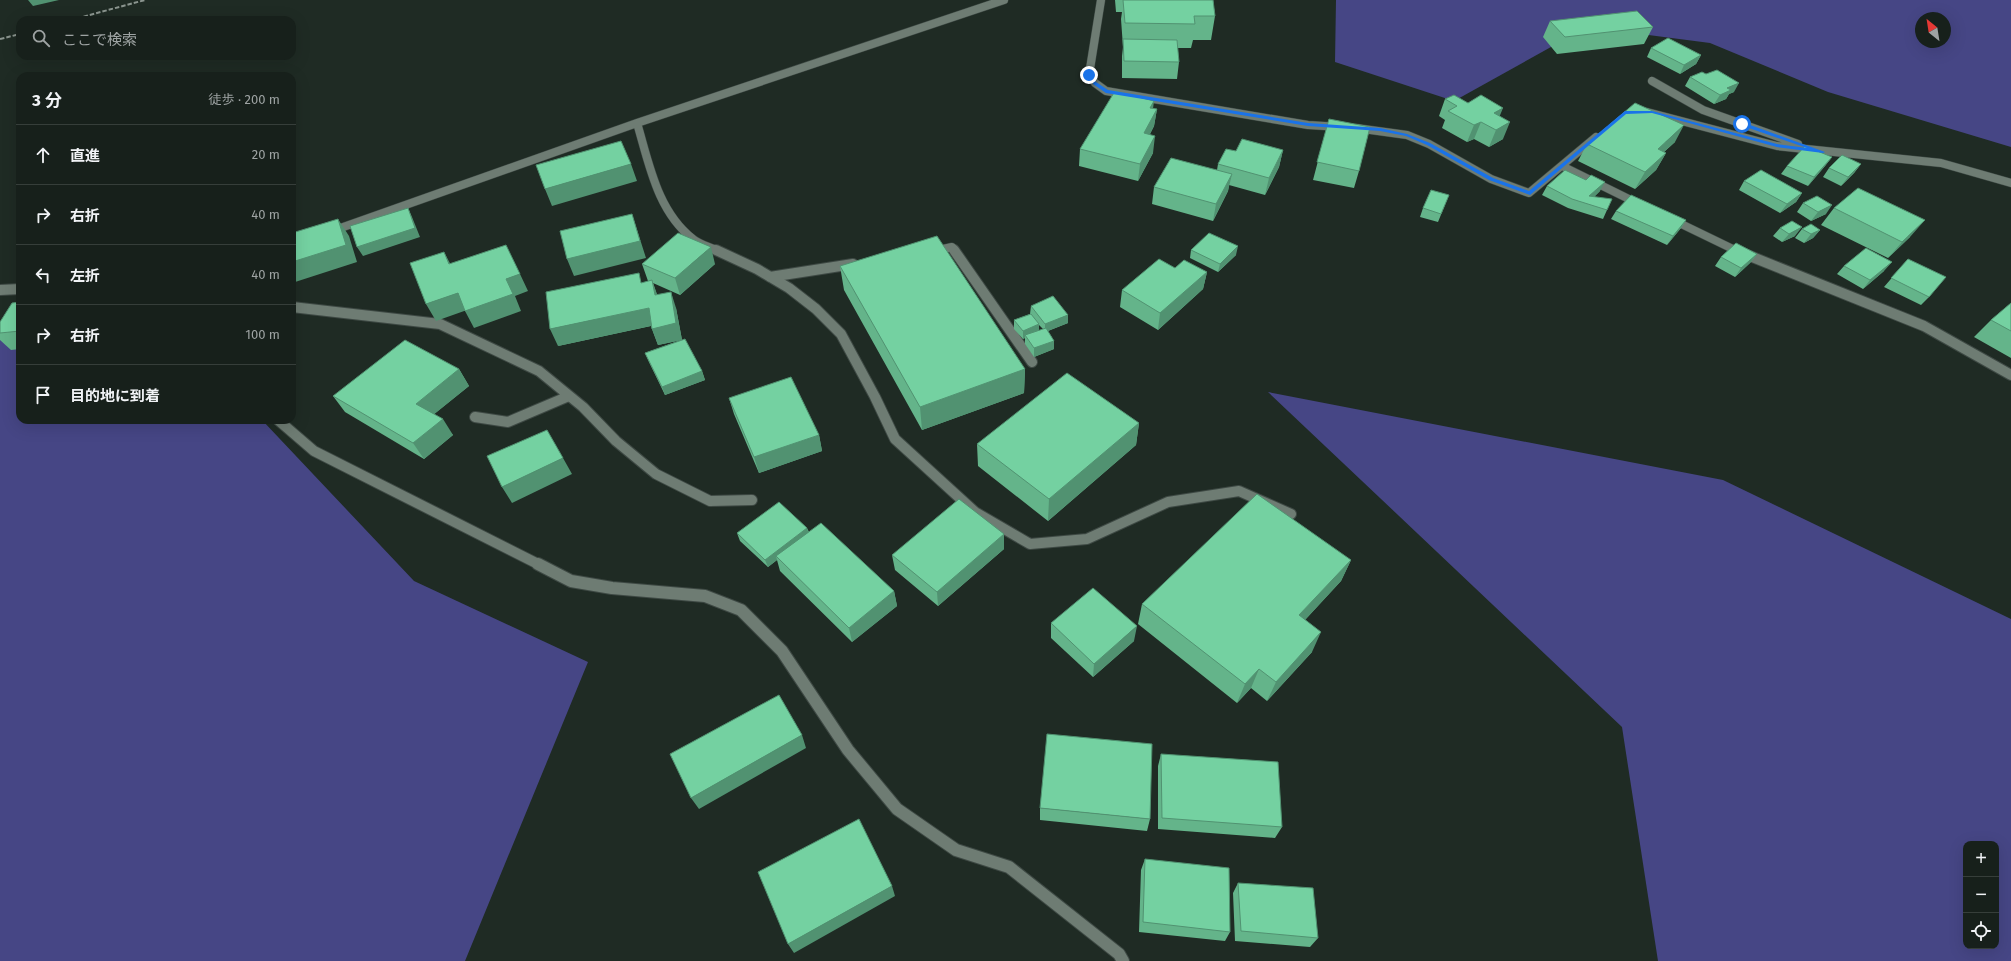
<!DOCTYPE html>
<html lang="ja">
<meta charset="utf-8">
<style>
body{margin:0;font-family:"Fira Sans","Noto Sans JP",sans-serif;background:#242d28;color:#f1f3f6}
.controls{position:absolute;right:12px;bottom:12px;display:grid;overflow:hidden;border-radius:8px;box-shadow:0 4px 16px #0002}
.controls button{width:36px;height:36px;display:grid;place-items:center;padding:0;border:0;border-bottom:1px solid #363e3a;background:#17201b;color:#f1f3f6;font:20px sans-serif}
.compass{position:absolute;left:1915px;top:12px;width:36px;height:36px;border-radius:50%;background:#17201b;box-shadow:0 4px 16px #0002;rotate:330deg}
.stop{position:absolute;width:12px;height:12px;margin:-9px;border:3px solid #1a73e8;border-radius:50%;background:#fff}
.stop.end{background:#1a73e8;border-color:#fff;box-shadow:0 1px 4px #0008}
.list{margin:0;padding:0;list-style:none}
h2{display:flex;justify-content:space-between;align-items:center;height:52px;margin:0;padding:0 16px;font-size:17px}
h2 small{font-size:13px;font-weight:400;color:#9ea3a3}
.list li{display:grid;grid-template-columns:26px 1fr auto;gap:12px;align-items:center;box-sizing:border-box;height:60px;padding:0 16px;border-top:1px solid #363e3a}
.list b{display:block;font-size:15px;white-space:nowrap}
.list em{font-size:13px;font-style:normal;color:#9ea3a3}
.icon{flex:none;width:22px;height:22px;fill:none;stroke:currentColor;stroke-width:2;stroke-linecap:round;stroke-linejoin:round}
.map{position:relative;flex:none;width:2011px;height:961px;overflow:hidden}
.search{position:absolute;background:#17201b;box-shadow:0 4px 16px #0002;left:16px;top:16px;width:280px;height:44px;display:flex;align-items:center;gap:10px;box-sizing:border-box;padding:0 14px;border-radius:12px;color:#9ea3a3;font-size:15px}
.panel{position:absolute;background:#17201b;box-shadow:0 4px 16px #0002;left:16px;top:72px;width:280px;height:352px;border-radius:12px}
.map>svg:first-child{display:block}
.green{fill:#464685;fill-rule:evenodd}
.lines{fill:none;stroke-linecap:round;stroke-linejoin:round}
.minor-far2-casing{stroke:#3e4944;stroke-width:9}
.minor-far1-casing{stroke:#3e4944;stroke-width:12}
.minor-casing{stroke:#3e4944;stroke-width:14}
.minor-far2{stroke:#6e7c73;stroke-width:8}
.minor-far1{stroke:#6e7c73;stroke-width:10}
.minor{stroke:#6e7c73;stroke-width:12}
.rail{stroke:#8b958f;stroke-width:2;stroke-dasharray:4.5 2;stroke-linecap:butt}
.wall{fill:#64b48a;fill-rule:evenodd}
.shaded-wall{fill:#519271}
.building{fill:#74d1a1;stroke:#519271}
.route{fill:#1a73e8}
</style>
<div class="map">
<svg width="2011" height="961" viewBox="0 0 2011 961">
<rect width="100%" height="100%" fill="#1f2b24"/>
<!-- green -->
<path class="green" d="M1336 0H2011V147L1828 92 1710 43 1587 27 1454 101 1335 62ZM1921 18H1945V42H1921Z
M0 340 20 341V420H262L414 581 588 662 465 961H0Z
M1268 392 1723 480 2011 619V961H1658L1622 727ZM1966 844H1996V946H1966Z"/>
<g class="lines">
<defs>
<path id="minor-far2" d="M1101 0 1089 75 1095 83 1106 91 1308 125 1341 127
M1652 81 1703 110 1798 144
M1647 112 1777 146 1941 163 2011 183
M637 123C649 163 657 211 693 239 699 244 710 247 718 251
M1356 128 1407 135 1429 144 1491 179 1529 193 1596 137
M1562 166 1639 204
M1671 219 1737 251
M332 231 637 123 1004 0
M934 251 952 247 955 251"/>
<path id="minor-far1" d="M716 250 757 269 789 288 816 309 841 334 875 397 895 439 975 512 1030 544 1087 539 1168 502 1239 491 1291 514
M954 250 1032 362
M1735 250 1924 326 2011 375
M932 251 939 250
M770 277 853 264
M0 290 20 289
M292 307 440 324 539 371 583 407 616 441 656 474 710 501 752 500
M475 417 508 422 569 396
M278 420 314 451 540 565"/>
<path id="minor" d="M538 564 571 581 612 588 705 596 741 610 782 651 848 750 897 809 956 850 1009 867 1119 954 1123 961"/>
</defs>
<!-- minor-far2 casing -->
<use href="#minor-far2" class="minor-far2-casing"/>
<!-- minor-far1 casing -->
<use href="#minor-far1" class="minor-far1-casing"/>
<!-- minor casing -->
<use href="#minor" class="minor-casing"/>
<!-- minor-far2 -->
<use href="#minor-far2" class="minor-far2"/>
<!-- minor-far1 -->
<use href="#minor-far1" class="minor-far1"/>
<!-- minor -->
<use href="#minor" class="minor"/>
<!-- rail -->
<path class="rail" d="M71 20 145 0
M0 39 20 34"/>
</g>
<!-- wall -->
<path class="wall" d="M1115 0H1213L1215 16 1211 40H1193L1191 48H1177L1179 62 1177 79 1122 78V56L1123 47 1121 19 1122 12H1116Z
M1550 21 1653 27 1644 44 1557 54 1543 37Z
M1651 48 1701 55 1696 64 1680 74 1647 57Z
M1690 77 1734 92 1729 94 1726 99 1714 104 1685 86Z
M1445 99 1468 103 1500 116 1503 139 1489 147 1474 139 1467 142 1442 128 1445 120 1439 116Z
M1153 109H1157L1154 126 1150 134 1153 153 1138 181 1079 166 1080 149Z
M1329 119 1359 171 1354 188 1313 180Z
M1675 142 1664 152 1666 153 1656 170 1635 189 1578 161 1587 144Z
M1283 150 1279 167 1265 195 1229 185 1228 191 1213 221 1152 204 1154 187 1217 170 1218 164Z
M1832 157 1825 166 1808 186 1781 174 1787 166Z
M1861 164 1854 173 1841 186 1823 177 1829 168Z
M1744 181 1802 193 1796 202 1780 213 1739 190Z
M1547 186 1600 191 1594 197 1607 210 1603 219 1568 208 1542 195Z
M1449 195 1438 222 1420 217 1423 208Z
M1803 203 1826 214 1811 221 1797 212Z
M1834 208 1910 237 1888 258 1821 225Z
M1616 211 1686 220 1681 228 1667 245 1611 219Z
M1780 228 1795 236 1782 242 1773 236Z
M1802 229 1820 230 1813 238 1804 243 1795 238Z
M1191 250 1236 255 1218 272 1190 258Z
M1757 254 1750 263 1735 277 1715 266 1721 257Z
M1908 259 1929 297 1921 305 1884 287Z
M642 264H715L680 295 653 283 657 295 676 308 682 340 702 371 705 380 665 395 649 362 645 353 681 340 658 345 652 329 651 326 558 346 643 283 649 281H648Z
M840 266 1025 369 1024 393 922 430 844 290Z
M1844 266 1884 271 1863 289 1837 274Z
M1175 268 1207 272 1203 289 1158 330 1120 307 1122 290Z
M20 302V349L11 350 0 340V322Z
M2011 303V358L1974 337 1991 320Z
M1031 306 1068 323 1048 331 1054 341V349L1034 357 1025 344V338L1023 339 1014 329V320L1030 314ZM1039 325 1043 329 1039 331Z
M459 369 469 386 434 414 453 435 424 459 345 412 333 396Z
M729 398 819 435 822 451 759 473 734 414Z
M1139 423 1136 445 1048 521 978 466 977 444Z
M807 528 809 532 894 591 897 606 852 642 780 571 777 560 768 567 740 541 737 533Z
M1004 534V549L938 606 895 570 892 555Z
M1351 560 1341 581 1305 620 1312 652 1267 701 1251 688 1237 703 1138 624 1142 604Z
M1051 623 1134 641 1093 677 1051 638Z
M1161 754 1282 827 1275 838 1158 829V766Z
M1040 808 1150 819 1147 831 1040 820Z
M1145 859 1230 932 1225 941 1139 932 1141 870Z
M1238 883 1318 938 1310 947 1235 941 1233 893Z"/>
<!-- shaded-wall -->
<path class="shaded-wall" d="M28 0H59L33 6Z
M1701 55 1696 64 1680 74 1684 65Z
M1739 83 1734 92 1729 94 1726 99 1714 104 1720 95 1727 88Z
M1154 101 1152 117 1157 109 1154 126 1142 150 1144 133 1150 108Z
M1503 108 1496 125 1494 113Z
M1481 122 1474 139 1467 142 1474 125Z
M1510 122 1503 139 1489 147 1496 130Z
M1684 125 1675 142 1648 166 1658 149Z
M1155 136 1153 153 1138 181 1140 164Z
M1283 150 1279 167 1265 195 1269 178Z
M1666 153 1656 170 1635 189 1645 172Z
M1832 157 1825 166 1808 186 1814 177Z
M631 164 637 181 552 206 545 189Z
M1861 164 1854 173 1841 186 1848 177Z
M1232 174 1228 191 1213 221 1216 204Z
M1605 182 1600 191 1586 204 1589 196Z
M1802 193 1796 202 1780 213 1787 204Z
M1832 205 1826 214 1811 221 1818 212Z
M408 208 412 217 420 237 363 256 357 247Z
M632 214 646 258 574 276 567 259Z
M338 219 349 236 357 262 292 283V262Z
M1686 220 1681 228 1667 245 1673 236Z
M1925 220 1910 237 1888 258 1902 242Z
M1802 227 1795 236 1782 242 1789 234Z
M1820 230 1813 238 1804 243 1811 234Z
M1238 246 1236 255 1218 272 1220 264Z
M711 247 715 264 680 295 675 278Z
M444 252 453 269 449 264Z
M1757 254 1750 263 1735 277 1741 268Z
M1892 262 1884 271 1863 289 1870 280Z
M1207 272 1203 289 1158 330 1160 313Z
M520 274 528 291 515 296 521 311 474 328 465 311 506 279Z
M652 280 658 297 655 295Z
M671 292 676 308 682 340 658 345 652 329Z
M458 293 467 310 436 321 426 304Z
M649 308 655 325 558 346 550 329Z
M1068 315V323L1045 332V324Z
M1039 324V333L1025 335V338L1023 339V331Z
M1054 341V349L1034 357V348Z
M459 369 469 386 427 420 416 404Z
M1025 369 1024 393 922 430 920 407Z
M702 371 705 380 665 395 662 387Z
M443 419 453 435 424 459 413 443Z
M1139 423 1136 445 1048 521 1049 499Z
M819 435 822 451 759 473 754 457Z
M563 458 572 474 512 503 502 487Z
M807 528 809 535 776 556 777 560 768 567 765 560Z
M1004 534V549L938 606 937 592Z
M1351 560 1341 581 1290 636 1299 615Z
M894 591 897 606 852 642 849 628Z
M1137 626 1134 641 1093 677 1094 664Z
M1321 632 1312 652 1267 701 1276 682Z
M1259 669 1251 688 1237 703 1245 684Z
M802 735 806 748 699 809 691 798Z
M892 886 895 896 794 953 788 944Z"/>
<!-- building -->
<path class="building" d="M1123 0H1213L1215 16H1194L1195 24 1125 23Z
M1637 11 1653 27 1565 37 1550 21Z
M1668 38 1701 55 1684 65 1651 48Z
M1123 39 1177 40 1179 62 1124 61Z
M1717 70 1739 83 1727 88 1731 90 1720 95 1690 77 1702 72 1706 74Z
M1115 91 1154 101 1150 108 1157 109 1144 133 1155 136 1140 164 1080 149Z
M1454 95 1468 103 1481 95 1503 108 1494 113 1510 122 1496 130 1481 122 1474 125 1448 111 1457 106 1445 99Z
M1635 103 1684 125 1658 149 1666 153 1645 172 1587 144Z
M1329 119 1370 127 1359 171 1317 162Z
M1242 139 1283 150 1269 178 1218 164 1226 149 1236 151Z
M621 141 631 164 545 189 536 165Z
M1805 146 1832 157 1814 177 1787 166Z
M1842 155 1861 164 1848 177 1829 168Z
M1171 158 1232 174 1216 204 1154 187Z
M1565 170 1586 180 1591 175 1605 182 1589 196 1612 199 1607 210 1572 199 1547 186Z
M1761 170 1802 193 1787 204 1744 181Z
M1858 188 1925 220 1902 242 1834 208Z
M1431 190 1449 195 1441 214 1423 208Z
M1631 195 1686 220 1673 236 1616 211Z
M1817 196 1832 205 1818 212 1803 203Z
M408 208 415 228 357 247 350 226Z
M632 214 640 241 567 259 560 231Z
M338 219 346 245 292 262V233Z
M1792 221 1802 227 1789 234 1780 228Z
M1811 224 1820 230 1811 234 1802 229Z
M678 233 711 247 675 278 642 264Z
M1209 233 1238 246 1220 264 1191 250Z
M937 236 1025 369 920 407 840 266Z
M1736 243 1757 254 1741 268 1721 257Z
M506 245 520 274 506 279 513 294 465 311 458 293 426 304 410 263 444 252 449 264Z
M1866 248 1892 262 1870 280 1844 266Z
M1159 259 1175 268 1184 260 1207 272 1160 313 1122 290Z
M1908 259 1946 277 1929 297 1891 278Z
M639 273 641 283 652 280 655 295 671 292 676 323 652 329 649 308 550 329 546 292Z
M1053 296 1068 315 1045 324 1031 306Z
M20 302V331L0 333V322L12 303Z
M2011 303V331L1991 320Z
M1031 314 1039 324 1023 331 1014 320Z
M1046 328 1054 341 1034 348 1025 335Z
M685 339 702 371 662 387 645 353Z
M405 340 459 369 416 404 443 419 413 443 333 396Z
M1067 373 1139 423 1049 499 977 444Z
M791 377 819 435 754 457 729 398Z
M547 430 563 458 502 487 487 456Z
M1257 494 1351 560 1299 615 1321 632 1276 682 1259 669 1245 684 1142 604Z
M959 499 1004 534 937 592 892 555Z
M779 502 807 528 765 560 737 533Z
M821 523 894 591 849 628 776 556Z
M1093 588 1137 626 1094 664 1051 623Z
M779 695 802 735 691 798 670 754Z
M1047 734 1152 744 1150 819 1040 808Z
M1161 754 1278 762 1282 827 1162 818Z
M859 819 892 886 788 944 758 872Z
M1145 859 1229 868 1230 932 1143 922Z
M1238 883 1313 888 1318 938 1241 931Z"/>
<!-- route -->
<path class="route" d="M1087 74H1091L1096 82 1108 90 1308 123 1380 128 1407 134 1430 143 1493 178 1529 191 1625 111H1652L1777 144 1807 148 1740 125 1742 122 1825 152 1823 153 1777 147 1652 113 1626 114 1530 195 1489 180 1427 145 1406 136 1380 131 1308 126 1106 93 1093 84Z"/>
</svg>
<div class="controls">
<button>+</button>
<button>−</button>
<button><svg class="icon" aria-label="locate" viewBox="0 0 24 24"><circle cx="12" cy="12" r="6"/><path d="M12 2v4M12 18v4M2 12h4M18 12h4"/></svg></button>
</div>
<svg class="compass" viewBox="-18 -18 36 36"><path d="M0-13l5 13h-10z" fill="#e53935"/><path d="M0 13l5-13h-10z" fill="#9ea3a3"/></svg>
<div class="stop" style="left:1742px;top:124px"></div>
<div class="stop end" style="left:1089px;top:75px"></div>
<div class="search"><svg class="icon" aria-label="search" viewBox="0 0 24 24"><circle cx="10" cy="10" r="6"/><path d="M15 15l6 6"/></svg>ここで検索</div>
<section class="panel">
<h2>3 分<small>徒歩 · 200 m</small></h2>
<ul class="list">
<li><svg class="icon" aria-label="ahead" viewBox="0 0 24 24"><path d="M12 20V5M6 11l6-6 6 6"/></svg><div><b>直進</b></div><em>20 m</em></li>
<li><svg class="icon" aria-label="right" viewBox="0 0 24 24"><path d="M7 20v-9h11M14 6l5 5-5 5"/></svg><div><b>右折</b></div><em>40 m</em></li>
<li><svg class="icon" aria-label="left" viewBox="0 0 24 24"><path d="M17 20v-9H6M10 6l-5 5 5 5"/></svg><div><b>左折</b></div><em>40 m</em></li>
<li><svg class="icon" aria-label="right" viewBox="0 0 24 24"><path d="M7 20v-9h11M14 6l5 5-5 5"/></svg><div><b>右折</b></div><em>100 m</em></li>
<li><svg class="icon" aria-label="arrive" viewBox="0 0 24 24"><path d="M6 21V4h12l-3 4 3 4H6"/></svg><div><b>目的地に到着</b></div></li>
</ul>
</section>
</div>
